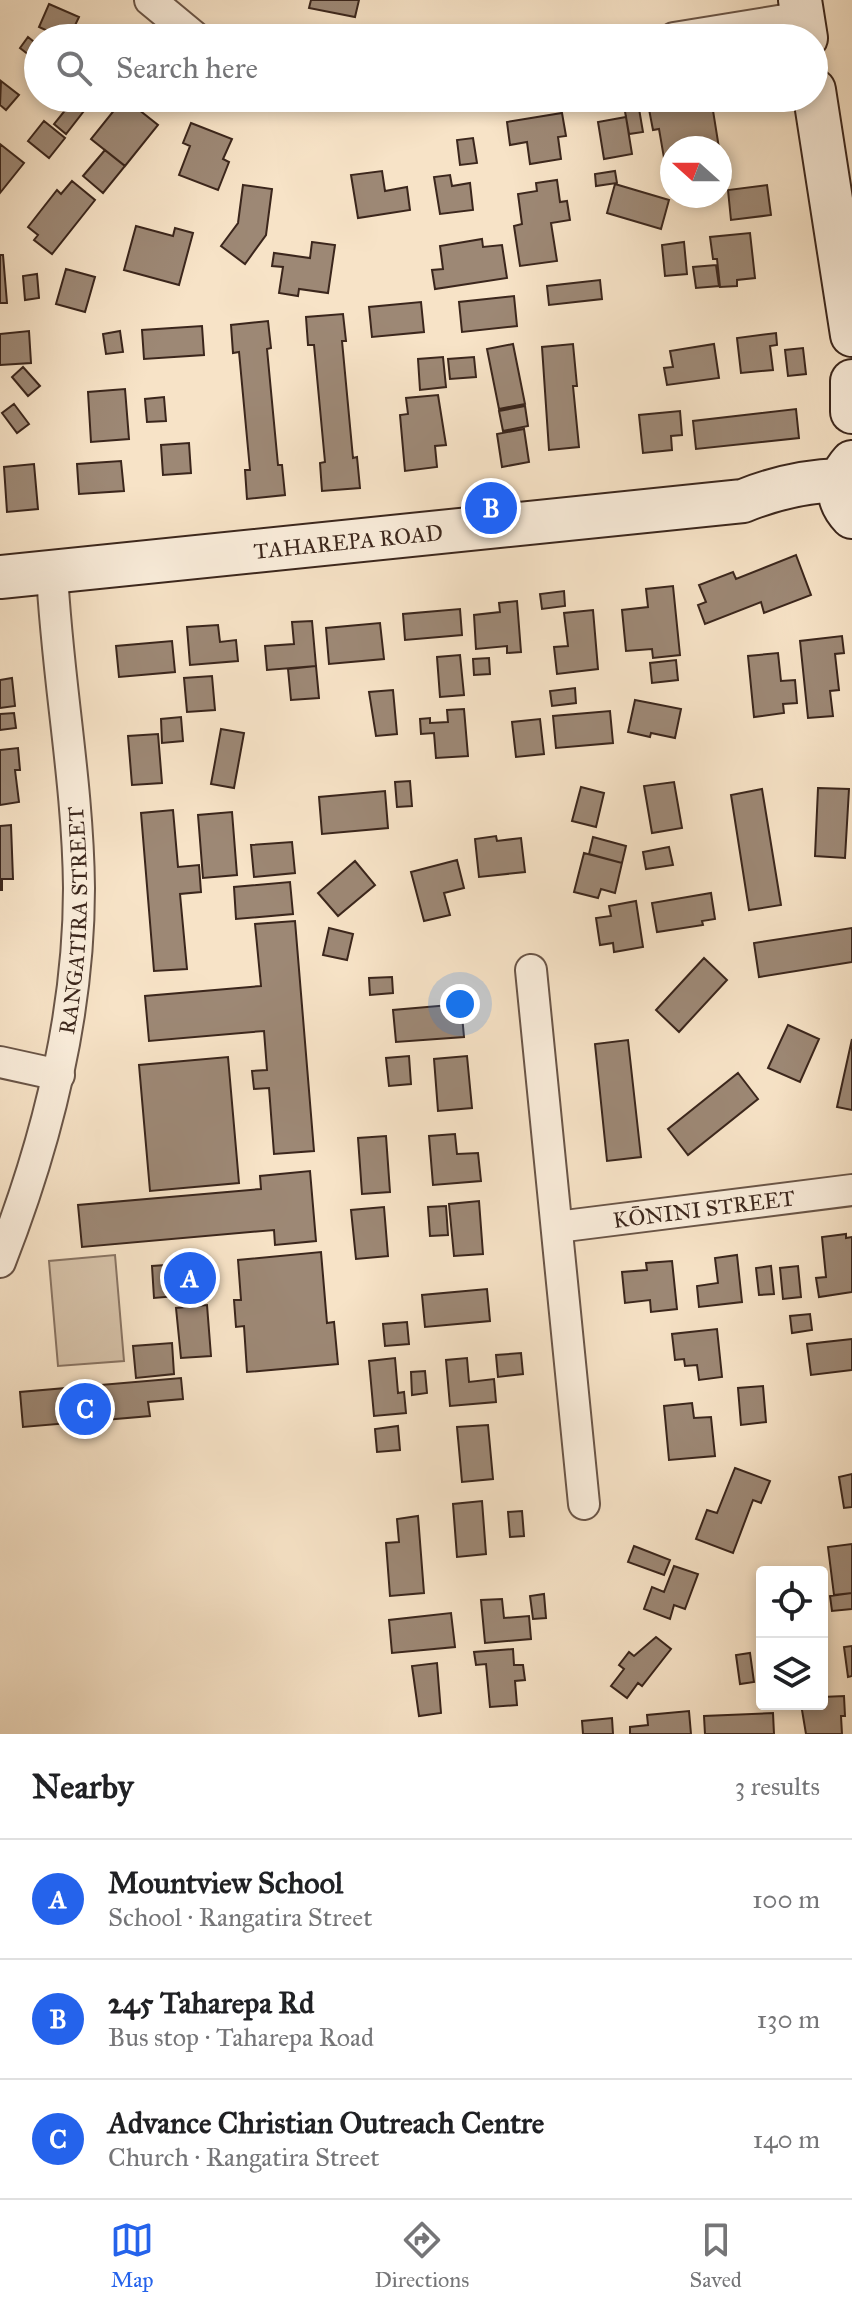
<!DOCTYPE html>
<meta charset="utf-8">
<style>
body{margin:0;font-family:"IM FELL Great Primer",serif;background:#f6f6f6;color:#202124}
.controls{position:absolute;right:24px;bottom:24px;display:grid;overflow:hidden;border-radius:8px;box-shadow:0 4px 12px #0003}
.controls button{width:72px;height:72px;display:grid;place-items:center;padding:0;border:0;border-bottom:2px solid #e0e0e0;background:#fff;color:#202124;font:40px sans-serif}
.compass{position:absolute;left:660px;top:136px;width:72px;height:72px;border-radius:50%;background:#fff;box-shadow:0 4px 12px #0003;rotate:291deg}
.you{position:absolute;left:460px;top:1004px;width:28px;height:28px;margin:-20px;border:6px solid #fff;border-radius:50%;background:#1a73e8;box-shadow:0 0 0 12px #1a73e833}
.badge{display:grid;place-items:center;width:52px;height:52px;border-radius:50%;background:#2563eb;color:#fff;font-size:26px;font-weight:700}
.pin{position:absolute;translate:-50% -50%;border:4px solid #fff;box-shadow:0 2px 8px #0006}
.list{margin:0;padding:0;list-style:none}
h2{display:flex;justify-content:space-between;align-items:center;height:104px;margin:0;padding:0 32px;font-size:34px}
h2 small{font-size:26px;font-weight:400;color:#757577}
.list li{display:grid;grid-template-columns:52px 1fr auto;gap:24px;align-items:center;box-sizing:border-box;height:120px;padding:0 32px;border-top:2px solid #e0e0e0}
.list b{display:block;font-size:30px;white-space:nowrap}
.list p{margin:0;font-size:26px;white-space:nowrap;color:#757577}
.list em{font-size:26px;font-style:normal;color:#757577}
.icon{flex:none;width:44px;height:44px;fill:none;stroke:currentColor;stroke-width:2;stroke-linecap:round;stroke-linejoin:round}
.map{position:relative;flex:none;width:852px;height:1734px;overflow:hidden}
.search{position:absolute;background:#fff;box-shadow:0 4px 12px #0003;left:24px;right:24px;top:24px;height:88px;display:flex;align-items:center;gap:20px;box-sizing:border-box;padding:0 28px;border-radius:44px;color:#757577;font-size:30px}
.sheet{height:464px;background:#fff}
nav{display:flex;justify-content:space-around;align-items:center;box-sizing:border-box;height:112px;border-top:2px solid #e0e0e0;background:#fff;font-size:22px;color:#757577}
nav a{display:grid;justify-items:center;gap:4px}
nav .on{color:#2563eb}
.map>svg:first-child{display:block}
.green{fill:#d7c3aa;stroke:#897463;stroke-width:2}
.building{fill:#9d8875;stroke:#3b261c;stroke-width:2}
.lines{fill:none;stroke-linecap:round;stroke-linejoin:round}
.street-casing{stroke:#6a5547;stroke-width:34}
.secondary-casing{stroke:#3b261c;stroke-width:46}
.street{stroke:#faeddb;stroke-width:30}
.secondary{stroke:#faeddb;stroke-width:42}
.labels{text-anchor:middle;stroke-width:7;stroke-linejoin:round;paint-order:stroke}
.street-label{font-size:22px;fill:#3b261c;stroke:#faeddb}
</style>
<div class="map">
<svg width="852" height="1734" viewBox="0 0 852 1734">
<rect width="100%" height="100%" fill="#f7e3c7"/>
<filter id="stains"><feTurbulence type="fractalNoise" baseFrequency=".0025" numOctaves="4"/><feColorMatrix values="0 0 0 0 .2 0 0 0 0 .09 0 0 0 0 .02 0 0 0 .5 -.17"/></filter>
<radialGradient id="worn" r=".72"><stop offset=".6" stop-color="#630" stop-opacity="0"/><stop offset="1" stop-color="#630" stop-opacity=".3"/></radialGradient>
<!-- green -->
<path class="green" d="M115 1255 124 1361 58 1366 49 1261Z"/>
<!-- building -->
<path class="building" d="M311 0H359L355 17 309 8Z
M49 4 79 17 69 38H63L39 27Z
M28 37 38 45V62L20 48Z
M1 81 19 95 6 110 0 105Z
M56 98H94L66 134 54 124 67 108Z
M124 98 158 125 125 166 91 139Z
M688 98 689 100 711 98 719 148H672V157L664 158 659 129 653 130 647 99Z
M638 103 643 132 629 134 624 106Z
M562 113 566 136 558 137 561 159 530 164 527 142 510 145 507 122Z
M626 117 632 154 604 159 598 122Z
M44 121 65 138 49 158 28 141Z
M191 123 232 139 223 159 229 162 218 190 179 175 190 146 183 143Z
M473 138 477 163 460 165 457 140Z
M0 144 24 163 0 193Z
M105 150 125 166 103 193 83 176Z
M382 171 385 191 407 187 410 210 358 218 351 175Z
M615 171 617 183 596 186 595 174Z
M450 175 452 186 470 183 473 210 440 214 434 177Z
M557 180 560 202 567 201 570 220 551 223 557 261 520 266 514 226 522 224 518 194 537 191 536 183Z
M72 181 95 200 52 254 34 240 38 235 28 227 57 190 61 194Z
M615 184 669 200 661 229 607 213Z
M243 185 272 189 266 235 245 264 221 246 238 223Z
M767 185 771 215 731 220 728 190Z
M136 226 173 236 175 228 193 233 179 285 124 270Z
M750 233 755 278 737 280V286L720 287 717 259H713L710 237Z
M482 239 483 247 502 245 507 278 435 289 432 270 443 269 440 246Z
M312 242 335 245 328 293 299 289 298 296 279 293 283 267 272 266 274 253 310 258Z
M684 242 687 274 665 276 662 245Z
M0 255H3L7 303H0Z
M716 265 719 286 696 288 693 267Z
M66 269 95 277 85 312 56 304Z
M37 274 39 298 25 300 23 276Z
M600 280 602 299 549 305 547 286Z
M514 296 517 326 462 332 459 302Z
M421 302 424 332 372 337 369 307Z
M343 314 346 341H342L353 458 357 457 360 488 322 491 320 463 325 462 314 345H308L306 317Z
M268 321 271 348 267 349 278 465H282L285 495 247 499 245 470H250L239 352 233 353 231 325Z
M202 326 204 355 144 359 142 330Z
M29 331 31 363 0 365V334Z
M120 331 123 352 106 354 103 334Z
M776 333 777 345 770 346 773 370 741 373 737 338Z
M513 344 525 404 499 409 487 349Z
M573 344 577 386H573L579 447 549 450 542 347Z
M714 344 719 378 667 385 664 368 673 367 670 351Z
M803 348 806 374 788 376 785 350Z
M443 357 446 387 420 390 418 359Z
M474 357 476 377 450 379 448 359Z
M23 367 40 386 28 396 12 377Z
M125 389 129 439 91 442 88 392Z
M438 395 446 445 435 446 437 467 405 471 400 415 408 414 406 398Z
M164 397 166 421 147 422 145 399Z
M14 404 29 424 17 433 2 413Z
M525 406 528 426 503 431 499 411Z
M796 409 799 438 696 449 693 421Z
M680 411 682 435 671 436 672 450 643 453 639 415Z
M524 429 529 462 502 467 497 434Z
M189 443 191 473 163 475 161 445Z
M121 461 124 491 79 494 77 464Z
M34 464 38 509 7 512 4 467Z
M796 555 811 595 764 613 761 602 705 624 698 605 706 602 699 585 733 572 736 579Z
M673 586 680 655 653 658 652 649 626 651 622 610 648 607 646 589Z
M564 591 565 606 542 609 540 594Z
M517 601 521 652 507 653V646L476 649 474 615 500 612 499 603Z
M460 609 462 635 405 640 403 614Z
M593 610 598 669 557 674 554 647 568 646 564 613Z
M312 621 316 666 267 670 265 646 294 644 292 622Z
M380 623 384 659 329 664 326 628Z
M218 625 220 642 236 640 238 661 190 665 187 627Z
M842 636 844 653 835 654 839 690 830 691 833 716 808 718 800 641Z
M172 641 175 672 119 677 116 646Z
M778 653 781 681 795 680 797 703 783 704 784 713 754 717 748 656Z
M460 655 464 695 440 697 437 657Z
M489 658 490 674 474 675 473 659Z
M676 660 678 680 652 683 650 663Z
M316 666 319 698 291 700 288 669Z
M212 676 215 710 187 712 184 678Z
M12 678 15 706 0 708V680Z
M575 688 576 703 552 706 550 691Z
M393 690 397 734 376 736 369 692Z
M635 700 681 709 675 738 651 733 650 737 628 732Z
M464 709 468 756 436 758 434 733 421 734 420 719 430 718V723L448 722 447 710Z
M610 711 613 743 556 748 553 716Z
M14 713 16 728 0 730V714Z
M181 717 183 741 162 743 161 719Z
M540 719 544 754 516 757 512 722Z
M221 729 244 733 234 788 211 784Z
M158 734 162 783 132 785 128 736Z
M18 748 20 770H15L19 802 0 805V750Z
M410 781 412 806 397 807 395 782Z
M674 782 682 828 652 833 644 786Z
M581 787 604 793 596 827 572 821Z
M818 788 849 789 845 858 815 856Z
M762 789 781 905 749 910 731 795Z
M385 791 388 828 322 834 319 797Z
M173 810 178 867 199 865 201 892 180 894 187 969 154 971 141 813Z
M232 812 237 875 203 878 198 815Z
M11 825 13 879H2V890H0V826Z
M496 836 497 841 521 838 525 872 479 877 475 839Z
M593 837 626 846 622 863 589 854Z
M292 842 295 873 254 877 251 845Z
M669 847 673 865 646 869 643 852Z
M584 853 622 863 615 893 601 889 598 898 574 892Z
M457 860 464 888 444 893 450 915 424 921 411 872Z
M355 861 375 885 338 916 318 893Z
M290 882 293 914 236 919 234 887Z
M711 893 715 919 702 921 703 925 657 932 652 903Z
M636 901 643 947 614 952 613 943 600 945 596 918 611 916 609 906Z
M295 921 314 1151 274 1154 269 1088 254 1089 252 1071 267 1070 264 1031 149 1041 145 996 261 986 255 924Z
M329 928 353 934 347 960 323 955Z
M852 928V962L759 977 754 943Z
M704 958 727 980 679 1032 656 1010Z
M392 977 393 993 370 995 369 978Z
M461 1004 464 1037 396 1042 393 1010Z
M788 1025 819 1039 800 1082 768 1068Z
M852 1039V1110L837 1107Z
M628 1040 641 1157 607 1161 595 1044Z
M409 1056 411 1084 389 1086 386 1058Z
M467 1056 472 1108 438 1111 434 1059Z
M228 1057 239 1183 150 1191 139 1065Z
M738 1073 758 1099 688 1155 668 1129Z
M455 1134 457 1154 478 1153 481 1181 433 1185 429 1136Z
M386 1136 390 1192 362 1194 358 1138Z
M310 1171 316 1241 275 1245 274 1230 82 1247 78 1205 261 1189 260 1176Z
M479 1201 483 1254 454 1256 449 1204Z
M446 1206 448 1235 430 1236 428 1207Z
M384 1207 388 1256 356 1259 351 1210Z
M846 1234V1238L852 1237V1292L819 1297 816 1278 826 1277 822 1237Z
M321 1252 327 1323 334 1322 338 1364 247 1372 244 1326 236 1327 234 1300H241L238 1260Z
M737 1255 742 1302 699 1307 697 1286 718 1283 715 1258Z
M672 1261 677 1309 651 1312 650 1300 625 1303 622 1272 647 1270 646 1263Z
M196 1263 199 1294 154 1298 152 1266Z
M771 1266 774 1294 759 1295 756 1268Z
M798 1266 801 1297 783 1299 780 1268Z
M487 1289 490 1321 425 1327 422 1295Z
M207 1305 211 1356 181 1358 176 1308Z
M810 1314 812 1330 792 1333 790 1316Z
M407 1322 409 1344 385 1346 383 1324Z
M717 1329 722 1377 699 1380 697 1365 685 1366 684 1359 675 1360 672 1334Z
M852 1339V1370L811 1375 807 1344Z
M172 1343 174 1374 136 1378 133 1346Z
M521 1353 523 1374 498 1377 496 1355Z
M395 1358 398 1393 404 1392 406 1413 374 1416 369 1361Z
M467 1358 469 1382 494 1379 496 1402 450 1406 446 1360Z
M425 1371 427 1393 412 1395 411 1372Z
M181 1378 183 1399 148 1402 150 1416 23 1427 20 1392Z
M763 1386 766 1422 741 1425 738 1388Z
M692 1403 694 1418 711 1417 715 1456 669 1460 664 1406Z
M488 1425 493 1479 462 1482 457 1427Z
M398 1426 400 1450 377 1452 375 1429Z
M735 1468 770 1481 761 1503 753 1500 733 1553 696 1539 707 1510 717 1513Z
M852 1474V1507L844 1508 839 1477Z
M482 1501 486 1554 457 1557 453 1504Z
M522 1511 524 1536 510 1537 508 1512Z
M418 1516 424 1593 390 1596 386 1543 399 1542 397 1519Z
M852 1544V1593L834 1595 828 1547Z
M634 1546 670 1560 664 1575 628 1562Z
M674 1566 698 1574 685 1609 674 1605 670 1619 644 1609 652 1587 664 1592Z
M852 1593V1609L832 1611 830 1596Z
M544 1594 546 1618 533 1619 530 1596Z
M502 1599 504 1618 529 1616 531 1639 485 1643 481 1600Z
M451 1613 455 1647 392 1653 389 1620Z
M656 1637 671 1649 642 1686 638 1683 627 1698 611 1686 624 1669 619 1665 629 1652 634 1656Z
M852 1646V1676L848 1677 844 1647Z
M513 1649 514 1665H523L525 1680 515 1681 517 1705 490 1707 486 1664 476 1665 474 1652Z
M750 1653 754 1682 740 1684 736 1655Z
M437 1663 441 1713 419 1716 412 1666Z
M844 1696 845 1716H841L842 1734H806L801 1704H822V1697Z
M689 1711 691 1734H630V1727L648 1725 647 1715Z
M773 1713 774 1734H705L704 1716Z
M612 1718 613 1734H583L582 1721Z"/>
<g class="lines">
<defs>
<g id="street">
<path d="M150 0 196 38"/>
<path d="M674 38 803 17"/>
<path d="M531 970 584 1504"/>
<path d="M0 1062 59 1075"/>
<path id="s1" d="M557 1227 852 1190"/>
<path id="s2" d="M0 1262C47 1142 79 1017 79 888 78 782 57 677 52 572"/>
</g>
<g id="secondary">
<path d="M800 0 806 38"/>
<path d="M814 90 852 335"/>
<path d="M852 381V412"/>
<path d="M852 462C836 480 835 499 852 517"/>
<path id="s3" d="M0 577 743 501C775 488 806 481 840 480"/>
</g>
</defs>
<!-- street casing -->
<use href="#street" class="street-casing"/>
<!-- secondary casing -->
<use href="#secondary" class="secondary-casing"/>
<!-- street -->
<use href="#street" class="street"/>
<!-- secondary -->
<use href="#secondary" class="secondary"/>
</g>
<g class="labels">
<!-- street labels -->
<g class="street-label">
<text dy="8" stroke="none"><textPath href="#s3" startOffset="350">TAHAREPA ROAD</textPath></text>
<text dy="8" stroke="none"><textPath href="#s2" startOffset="352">RANGATIRA STREET</textPath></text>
<text dy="8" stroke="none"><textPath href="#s1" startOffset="148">KŌNINI STREET</textPath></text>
</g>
</g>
<rect width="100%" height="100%" filter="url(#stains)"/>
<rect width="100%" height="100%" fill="url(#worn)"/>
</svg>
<div class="controls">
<button><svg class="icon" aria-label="locate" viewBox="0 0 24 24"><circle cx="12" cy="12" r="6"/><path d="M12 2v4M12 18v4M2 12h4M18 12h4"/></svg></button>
<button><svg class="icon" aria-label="layers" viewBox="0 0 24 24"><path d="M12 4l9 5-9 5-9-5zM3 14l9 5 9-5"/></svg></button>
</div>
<svg class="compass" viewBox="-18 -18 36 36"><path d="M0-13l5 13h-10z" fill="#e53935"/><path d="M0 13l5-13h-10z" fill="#757577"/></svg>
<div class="you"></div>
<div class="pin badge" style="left:190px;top:1278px">A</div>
<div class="pin badge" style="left:491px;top:508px">B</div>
<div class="pin badge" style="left:85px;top:1409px">C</div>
<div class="search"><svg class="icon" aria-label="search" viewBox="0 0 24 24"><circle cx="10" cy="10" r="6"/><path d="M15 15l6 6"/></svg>Search here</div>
</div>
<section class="sheet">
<h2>Nearby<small>3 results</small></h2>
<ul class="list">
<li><span class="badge">A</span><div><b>Mountview School</b><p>School · Rangatira Street</p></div><em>100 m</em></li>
<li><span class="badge">B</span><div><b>245 Taharepa Rd</b><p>Bus stop · Taharepa Road</p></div><em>130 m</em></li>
<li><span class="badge">C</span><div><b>Advance Christian Outreach Centre</b><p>Church · Rangatira Street</p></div><em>140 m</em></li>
</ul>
</section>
<nav>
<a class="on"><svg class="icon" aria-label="map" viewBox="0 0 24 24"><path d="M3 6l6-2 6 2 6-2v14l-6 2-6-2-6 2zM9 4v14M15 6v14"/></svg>Map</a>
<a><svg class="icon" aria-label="directions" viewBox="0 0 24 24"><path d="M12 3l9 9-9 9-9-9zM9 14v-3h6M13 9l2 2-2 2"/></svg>Directions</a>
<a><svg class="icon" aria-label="saved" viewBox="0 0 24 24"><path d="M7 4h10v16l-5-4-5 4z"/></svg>Saved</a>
</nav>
